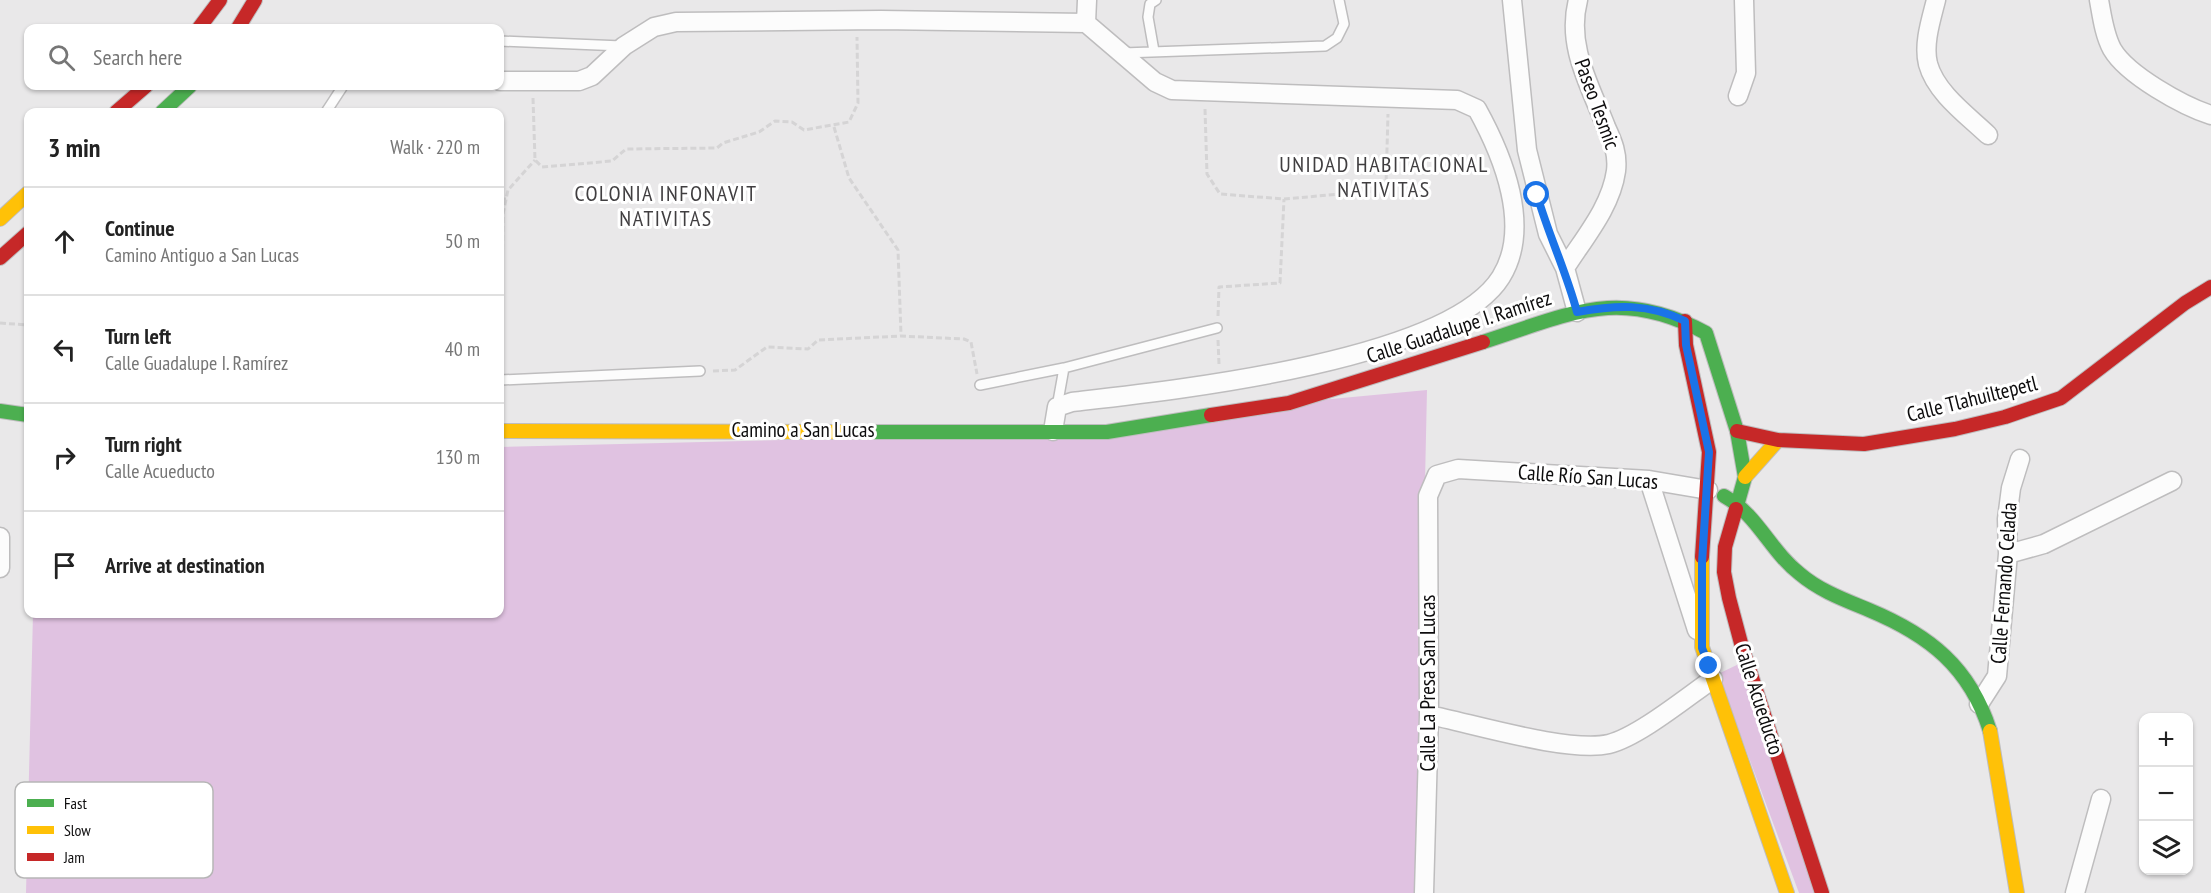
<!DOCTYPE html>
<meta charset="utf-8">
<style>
body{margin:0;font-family:"PT Sans Narrow",sans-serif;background:#f2f2f2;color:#222}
.controls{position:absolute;right:18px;bottom:18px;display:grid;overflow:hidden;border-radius:12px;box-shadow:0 2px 4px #0004}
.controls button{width:54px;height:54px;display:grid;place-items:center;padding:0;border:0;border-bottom:2px solid #e0e0e0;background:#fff;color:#222;font:30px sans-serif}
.stop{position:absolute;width:18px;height:18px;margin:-14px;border:4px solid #1a73e8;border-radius:50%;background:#fff}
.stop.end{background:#1a73e8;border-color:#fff;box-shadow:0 2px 6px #0008}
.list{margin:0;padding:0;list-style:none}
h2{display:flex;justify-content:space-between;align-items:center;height:78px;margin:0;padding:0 24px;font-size:26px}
h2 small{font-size:20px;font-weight:400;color:#767676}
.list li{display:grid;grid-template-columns:39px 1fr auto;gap:18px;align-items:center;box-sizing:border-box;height:108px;padding:0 24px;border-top:2px solid #e0e0e0}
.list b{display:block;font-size:22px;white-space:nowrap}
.list p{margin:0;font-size:20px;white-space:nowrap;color:#767676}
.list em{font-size:20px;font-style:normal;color:#767676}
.icon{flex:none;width:33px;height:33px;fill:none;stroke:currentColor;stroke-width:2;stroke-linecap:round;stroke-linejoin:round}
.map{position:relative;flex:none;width:2211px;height:893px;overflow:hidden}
.search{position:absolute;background:#fff;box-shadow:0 2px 4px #0004;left:24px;top:24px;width:480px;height:66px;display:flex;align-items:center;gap:15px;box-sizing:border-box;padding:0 21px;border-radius:12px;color:#767676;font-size:22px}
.panel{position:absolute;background:#fff;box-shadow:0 2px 4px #0004;left:24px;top:108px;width:480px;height:510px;border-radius:12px}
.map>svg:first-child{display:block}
.green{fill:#e0c2e1}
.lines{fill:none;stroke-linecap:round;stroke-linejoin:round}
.lane-casing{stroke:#bebdbe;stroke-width:12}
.street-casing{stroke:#bebdbe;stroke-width:21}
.fast-casing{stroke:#bebdbe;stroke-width:16}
.slow-casing{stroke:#bebdbe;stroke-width:16}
.jam-casing{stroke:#bebdbe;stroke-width:16}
.path{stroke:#d5d4d5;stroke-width:3;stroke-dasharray:6 3;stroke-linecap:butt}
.lane{stroke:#fcfcfc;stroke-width:9}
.street{stroke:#fcfcfc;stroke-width:18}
.fast{stroke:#4caf50;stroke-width:14}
.slow{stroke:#ffc107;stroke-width:14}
.jam{stroke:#c62828;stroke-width:14}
.route{stroke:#1a73e8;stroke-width:8}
.labels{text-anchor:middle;stroke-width:6;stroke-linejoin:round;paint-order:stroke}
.street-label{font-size:21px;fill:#0d0c0d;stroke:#fff}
.neighbourhood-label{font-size:22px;letter-spacing:1.5px;fill:#403e40;stroke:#fff}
.key{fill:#fff;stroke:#b6b6b6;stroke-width:1.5}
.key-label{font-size:16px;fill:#0d0c0d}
</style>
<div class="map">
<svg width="2211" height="893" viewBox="0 0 2211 893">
<rect width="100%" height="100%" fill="#e9e8e9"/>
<!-- green -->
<path class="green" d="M1427 390 1416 893H26L33 614H500V447L1107 432 1289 403Z
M1743 662 1817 893H1799L1718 674Z"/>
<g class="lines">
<defs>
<path id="lane" d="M500 41 622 46
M1154 51 1148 17 1150 4 1156 0
M1123 53 1325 46 1337 38 1344 24 1339 0
M326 112 343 86
M500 380 700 371
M980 385 1064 368 1217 328
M1057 407 1064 368"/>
<path id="street" d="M1512 0 1527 150 1548 234 1565 268 1577 312
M1936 0C1931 20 1923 44 1928 64 1936 93 1967 115 1988 135
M2099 0C2102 16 2104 34 2112 49 2127 75 2183 106 2211 115
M1086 23 1087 0
M500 81H579L592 76 624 46 654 27 676 22 881 20 1086 23 1155 82 1172 90 1457 100 1477 109C1503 156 1532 227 1501 277 1448 362 1168 391 1072 402L1057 407 1053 431
M1738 96 1746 73 1744 0
M1565 268C1584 238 1611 207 1616 171 1618 154 1613 142 1606 127 1590 85 1566 46 1578 0
M1649 480 1697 630
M0 537V568
M2008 554 2044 544 2172 481
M1979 704 1997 676 2008 554 2007 519 2011 488 2020 459
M1429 715C1474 724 1568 753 1609 744 1638 737 1687 697 1713 679
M1424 893 1429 715 1428 496 1437 475 1458 469 1649 480 1708 490
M2075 893 2101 799"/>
<path id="fast" d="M162 112 190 86
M1483 342C1570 314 1619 286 1706 333L1737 431 1745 477 1736 509
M0 411 28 415
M847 432H1107L1211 415
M1724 496C1758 515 1770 551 1800 574 1820 591 1845 600 1869 610 1929 635 1970 667 1990 731"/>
<path id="slow" d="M0 219 28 193
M500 431 847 432
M1745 477 1778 440
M1702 557V647L1787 893
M1990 731 2017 893"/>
<path id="jam" d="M199 28 220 0
M238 28 255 0
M116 112 146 86
M0 258 28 233
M1685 321 1686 345 1709 452 1702 557
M1211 415 1289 403 1483 342
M1737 431 1778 440 1864 444 1955 429 2005 417 2061 398 2185 303 2211 287
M1736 509 1725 547 1724 572 1729 598 1742 647 1822 893"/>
</defs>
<!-- lane casing -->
<use href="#lane" class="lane-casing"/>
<!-- street casing -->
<use href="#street" class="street-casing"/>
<!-- fast casing -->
<use href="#fast" class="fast-casing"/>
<!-- slow casing -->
<use href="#slow" class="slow-casing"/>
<!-- jam casing -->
<use href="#jam" class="jam-casing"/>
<!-- path -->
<path class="path" d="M533 98 535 160 542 167 612 161 626 149 717 148 723 143 759 132 775 121 792 122 804 130 849 122 858 103 857 37
M1205 109 1207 174 1220 194 1284 199 1375 191 1386 184 1388 114
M834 127 849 178 898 250 901 335
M500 199H507
M1218 316 1219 287 1280 283 1284 199
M0 323 28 325
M1218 340 1219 364
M501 367 503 214 508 190 535 160
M713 371 735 370 767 347 808 349 818 340 901 336 964 339 971 342 977 374"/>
<!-- lane -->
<use href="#lane" class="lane"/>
<!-- street -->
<use href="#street" class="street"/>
<!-- fast -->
<use href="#fast" class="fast"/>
<!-- slow -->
<use href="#slow" class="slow"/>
<!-- jam -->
<use href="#jam" class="jam"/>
</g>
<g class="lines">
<!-- route -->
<path class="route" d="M1537 195C1549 236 1566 271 1577 312 1616 305 1648 303 1685 321L1686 345 1709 452 1702 563V648L1709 666"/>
</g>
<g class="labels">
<!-- street labels -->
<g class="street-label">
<text transform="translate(1597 104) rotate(70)" y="7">Paseo Tesmic</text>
<text transform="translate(1459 327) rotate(-18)" y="7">Calle Guadalupe I. Ramírez</text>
<text transform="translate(1972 399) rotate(-14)" y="7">Calle Tlahuiltepetl</text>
<text x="803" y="437">Camino a San Lucas</text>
<text transform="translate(1588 477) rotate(4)" y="7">Calle Río San Lucas</text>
<text transform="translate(2004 583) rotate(-86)" y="7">Calle Fernando Celada</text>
<text transform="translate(1428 683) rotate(-90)" y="7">Calle La Presa San Lucas</text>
<text transform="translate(1759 699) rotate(72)" y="7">Calle Acueducto</text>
</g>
<!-- neighbourhood labels -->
<g class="neighbourhood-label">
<text x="1384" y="172">UNIDAD HABITACIONAL<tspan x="1384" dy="25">NATIVITAS</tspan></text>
<text x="666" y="201">COLONIA INFONAVIT<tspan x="666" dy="25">NATIVITAS</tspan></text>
</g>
</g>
<!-- legend -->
<rect x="15" y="782" width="198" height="96" rx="9" class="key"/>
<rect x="27" y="799" width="27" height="8" fill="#4caf50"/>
<rect x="27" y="826" width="27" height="8" fill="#ffc107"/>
<rect x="27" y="853" width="27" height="8" fill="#c62828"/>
<g class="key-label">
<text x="64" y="809">Fast</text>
<text x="64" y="836">Slow</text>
<text x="64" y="863">Jam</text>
</g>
</svg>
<div class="controls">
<button>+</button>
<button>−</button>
<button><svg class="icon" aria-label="layers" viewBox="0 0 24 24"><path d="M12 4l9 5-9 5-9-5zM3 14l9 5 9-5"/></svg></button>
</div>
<div class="stop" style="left:1537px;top:195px"></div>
<div class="stop end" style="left:1709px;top:666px"></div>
<div class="search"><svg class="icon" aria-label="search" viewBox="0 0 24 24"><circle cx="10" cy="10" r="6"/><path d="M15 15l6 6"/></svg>Search here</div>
<section class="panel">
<h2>3 min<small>Walk · 220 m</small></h2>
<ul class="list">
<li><svg class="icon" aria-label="ahead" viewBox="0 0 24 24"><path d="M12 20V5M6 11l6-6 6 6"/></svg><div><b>Continue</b><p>Camino Antiguo a San Lucas</p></div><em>50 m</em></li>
<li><svg class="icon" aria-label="left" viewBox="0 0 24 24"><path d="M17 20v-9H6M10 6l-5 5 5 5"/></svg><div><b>Turn left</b><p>Calle Guadalupe I. Ramírez</p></div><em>40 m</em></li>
<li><svg class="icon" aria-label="right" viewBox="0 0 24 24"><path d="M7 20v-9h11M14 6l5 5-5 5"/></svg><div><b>Turn right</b><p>Calle Acueducto</p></div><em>130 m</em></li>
<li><svg class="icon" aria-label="arrive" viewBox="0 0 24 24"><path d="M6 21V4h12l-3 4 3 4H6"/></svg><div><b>Arrive at destination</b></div></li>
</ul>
</section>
</div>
